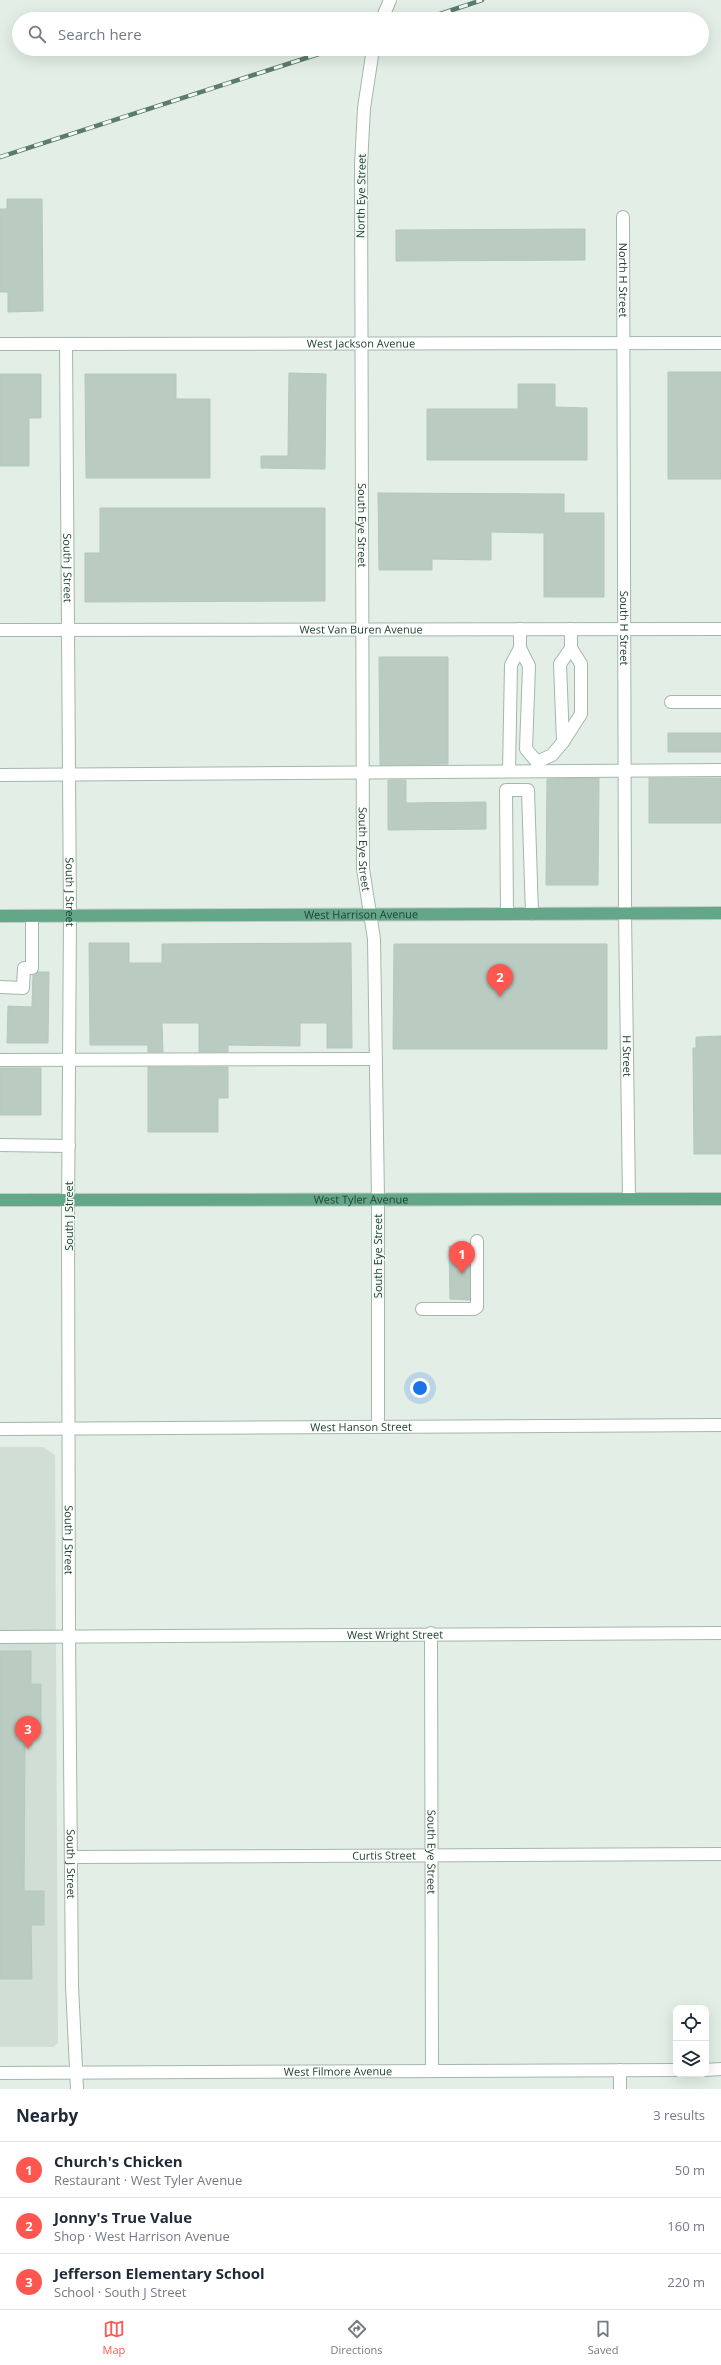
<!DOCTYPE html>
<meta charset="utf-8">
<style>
body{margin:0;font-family:"Open Sans",sans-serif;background:#f6f6f7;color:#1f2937}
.controls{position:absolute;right:12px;bottom:12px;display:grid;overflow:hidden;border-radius:8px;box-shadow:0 4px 16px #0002}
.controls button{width:36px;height:36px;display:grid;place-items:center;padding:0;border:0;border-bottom:1px solid #e0e1e3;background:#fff;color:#1f2937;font:20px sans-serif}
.you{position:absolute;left:420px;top:1388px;width:14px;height:14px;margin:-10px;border:3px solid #fff;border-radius:50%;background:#1a73e8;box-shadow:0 0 0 6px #1a73e833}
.badge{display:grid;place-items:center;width:26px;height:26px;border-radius:50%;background:#ff574f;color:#fff;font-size:13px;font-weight:700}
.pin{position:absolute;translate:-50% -33px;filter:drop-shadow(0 1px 2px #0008)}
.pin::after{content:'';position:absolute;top:21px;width:14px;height:12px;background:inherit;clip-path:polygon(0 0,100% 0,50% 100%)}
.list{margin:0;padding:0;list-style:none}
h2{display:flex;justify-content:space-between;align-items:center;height:52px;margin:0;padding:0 16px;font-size:17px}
h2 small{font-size:13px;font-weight:400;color:#747a83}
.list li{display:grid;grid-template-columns:26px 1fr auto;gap:12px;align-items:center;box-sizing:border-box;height:56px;padding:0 16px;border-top:1px solid #e0e1e3}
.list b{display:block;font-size:15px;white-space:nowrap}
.list p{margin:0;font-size:13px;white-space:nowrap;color:#747a83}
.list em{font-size:13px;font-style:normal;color:#747a83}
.icon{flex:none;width:22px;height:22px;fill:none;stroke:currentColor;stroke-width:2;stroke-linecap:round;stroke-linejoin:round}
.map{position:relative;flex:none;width:721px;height:2089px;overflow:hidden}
.search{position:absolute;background:#fff;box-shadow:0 4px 16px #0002;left:12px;right:12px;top:12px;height:44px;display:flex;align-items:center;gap:10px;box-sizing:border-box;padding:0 14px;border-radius:22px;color:#747a83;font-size:15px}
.sheet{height:220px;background:#fff}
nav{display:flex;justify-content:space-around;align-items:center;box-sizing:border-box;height:56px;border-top:1px solid #e0e1e3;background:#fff;font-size:11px;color:#747a83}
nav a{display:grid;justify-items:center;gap:2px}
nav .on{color:#ff574f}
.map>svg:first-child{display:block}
.built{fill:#d0ded5}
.building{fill:#baccc1;stroke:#b4c8bc}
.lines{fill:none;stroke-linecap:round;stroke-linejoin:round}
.minor-casing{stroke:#a4b7ac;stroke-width:14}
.major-casing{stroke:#c1cac5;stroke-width:14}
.minor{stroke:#fff;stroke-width:12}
.major{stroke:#63a788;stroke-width:12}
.rail-casing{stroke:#5b7c6c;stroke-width:4.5}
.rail{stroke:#f3faf5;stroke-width:3;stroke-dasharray:9;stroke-linecap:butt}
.labels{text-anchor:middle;stroke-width:3;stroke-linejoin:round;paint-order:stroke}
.street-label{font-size:11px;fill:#204131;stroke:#f3faf5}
</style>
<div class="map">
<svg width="721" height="2089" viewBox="0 0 721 2089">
<rect width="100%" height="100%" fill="#e2eee6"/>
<!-- built -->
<path class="built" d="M0 1447H43L55 1455 58 2043 53 2047H0Z"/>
<!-- building -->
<path class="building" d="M7 199H42L43 311 8 312V292H0V209H7Z
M585 229V260L396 261V230Z
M668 372H721V479H668Z
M289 373 326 374 325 469 261 468V456H288Z
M0 374H41V418H29V466H0Z
M85 374H176V399H210V478H86Z
M518 384H555V407L587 408V460H427V409H518Z
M378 493 564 494V513H604V597H544V533L491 532V560L432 559V570H379Z
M100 508H325V601L85 602V553H100Z
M379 657H448V764L380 765Z
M668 733H721V752H668Z
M599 778 598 885H546L547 779Z
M649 778H721V823H649Z
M388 780H406V803L486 802V829L388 830Z
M89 943H129V963H162V944L351 943 352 1048H327V1023H300V1046L228 1045V1052H199V1023H162L163 1052H148V1045H90Z
M394 944H607V1049H393Z
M38 972H49L48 1043H7L8 1006 32 1007 33 975Z
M721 1036V1154H694L693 1048H696V1037Z
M148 1067H228V1098H218V1132H148Z
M0 1068H41V1115H0Z
M449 1246H470V1300L450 1299Z
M0 1651H31V1684H41V1729H32V1745H25L24 1891H44V1925H31L32 1979H0Z"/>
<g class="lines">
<defs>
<g id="minor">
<path d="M382 19 390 0"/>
<path id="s1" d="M373 49 364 108 361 165 363 869 374 939 378 1199V1426"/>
<path id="s2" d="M623 217 625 913 629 1199"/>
<path id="s3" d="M0 344 721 343"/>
<path id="s4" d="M66 344 70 916 68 1217 69 1635 72 1986 77 2089"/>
<path d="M520 629V648L529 666 526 749 537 762V770"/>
<path id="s5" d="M0 630 721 629"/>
<path d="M671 702H721"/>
<path d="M563 742 560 664 571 648"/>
<path d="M537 762 552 755 563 742 581 714V664L571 648V629"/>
<path d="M509 771 511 665 520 648"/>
<path d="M0 775 721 770"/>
<path d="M507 914 506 790H528L532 914"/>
<path d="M0 987 23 988 24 968H32V916"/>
<path d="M0 1060 376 1059"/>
<path d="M0 1145 69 1146"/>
<path d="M422 1309H474L477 1307V1241"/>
<path id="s6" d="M0 1429 721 1425"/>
<path id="s7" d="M431 1633 432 2070"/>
<path id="s8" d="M0 1637 721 1633"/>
<path id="s9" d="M72 1857 721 1854"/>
<path d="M620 2070V2089"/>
<path d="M706 2070 721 2069"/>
<path id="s10" d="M0 2073 676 2070"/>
</g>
<g id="major">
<path id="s11" d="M0 916 721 913"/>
<path id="s12" d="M0 1200 721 1199"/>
</g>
</defs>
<!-- minor casing -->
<use href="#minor" class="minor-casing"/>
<!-- major casing -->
<use href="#major" class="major-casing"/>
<!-- minor -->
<use href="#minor" class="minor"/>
<!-- major -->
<use href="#major" class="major"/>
<defs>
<path id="rail" d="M425 19 482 0
M0 157 334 49"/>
</defs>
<!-- rail casing -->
<use href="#rail" class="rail-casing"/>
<!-- rail -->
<use href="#rail" class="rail"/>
</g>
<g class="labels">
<!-- street labels -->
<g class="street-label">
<text transform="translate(361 196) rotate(-89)" y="4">North Eye Street</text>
<text dy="4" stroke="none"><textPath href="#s2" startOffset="63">North H Street</textPath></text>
<text dy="4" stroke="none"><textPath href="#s3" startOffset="361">West Jackson Avenue</textPath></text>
<text dy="4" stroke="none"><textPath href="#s1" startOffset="477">South Eye Street</textPath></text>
<text dy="4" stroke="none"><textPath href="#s4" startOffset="224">South J Street</textPath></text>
<text dy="4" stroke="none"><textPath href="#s2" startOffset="411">South H Street</textPath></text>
<text dy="4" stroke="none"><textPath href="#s5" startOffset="361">West Van Buren Avenue</textPath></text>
<text dy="4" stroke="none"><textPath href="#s1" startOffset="801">South Eye Street</textPath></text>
<text dy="4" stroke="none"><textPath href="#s4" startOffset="548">South J Street</textPath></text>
<text dy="4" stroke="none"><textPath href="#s11" startOffset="361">West Harrison Avenue</textPath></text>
<text dy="4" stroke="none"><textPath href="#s2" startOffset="839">H Street</textPath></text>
<text dy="4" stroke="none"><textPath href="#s12" startOffset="361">West Tyler Avenue</textPath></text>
<text transform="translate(69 1216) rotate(-90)" y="4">South J Street</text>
<text transform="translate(378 1256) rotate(-90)" y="4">South Eye Street</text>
<text dy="4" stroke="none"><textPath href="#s6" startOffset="361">West Hanson Street</textPath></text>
<text dy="4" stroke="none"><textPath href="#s4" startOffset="1196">South J Street</textPath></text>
<text dy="4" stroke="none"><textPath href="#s8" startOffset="395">West Wright Street</textPath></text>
<text dy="4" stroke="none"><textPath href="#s7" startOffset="219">South Eye Street</textPath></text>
<text dy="4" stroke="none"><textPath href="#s9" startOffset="312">Curtis Street</textPath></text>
<text dy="4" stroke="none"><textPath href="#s4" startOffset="1520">South J Street</textPath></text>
<text dy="4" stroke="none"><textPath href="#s10" startOffset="338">West Filmore Avenue</textPath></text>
</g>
</g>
</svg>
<div class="controls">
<button><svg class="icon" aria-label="locate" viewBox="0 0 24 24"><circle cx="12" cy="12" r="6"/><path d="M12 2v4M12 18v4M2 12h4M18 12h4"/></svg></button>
<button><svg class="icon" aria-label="layers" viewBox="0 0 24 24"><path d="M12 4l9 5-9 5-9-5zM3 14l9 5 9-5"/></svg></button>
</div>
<div class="you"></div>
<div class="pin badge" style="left:462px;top:1274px">1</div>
<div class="pin badge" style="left:500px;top:997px">2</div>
<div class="pin badge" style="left:28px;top:1749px">3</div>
<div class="search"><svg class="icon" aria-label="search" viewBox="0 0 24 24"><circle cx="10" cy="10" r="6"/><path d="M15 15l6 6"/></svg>Search here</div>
</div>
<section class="sheet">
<h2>Nearby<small>3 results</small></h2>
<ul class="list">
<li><span class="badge">1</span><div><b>Church's Chicken</b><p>Restaurant · West Tyler Avenue</p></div><em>50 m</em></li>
<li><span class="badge">2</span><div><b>Jonny's True Value</b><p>Shop · West Harrison Avenue</p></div><em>160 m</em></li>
<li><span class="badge">3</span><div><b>Jefferson Elementary School</b><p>School · South J Street</p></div><em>220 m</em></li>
</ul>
</section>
<nav>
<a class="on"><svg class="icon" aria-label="map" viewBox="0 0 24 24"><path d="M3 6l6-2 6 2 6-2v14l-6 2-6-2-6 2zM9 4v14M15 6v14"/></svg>Map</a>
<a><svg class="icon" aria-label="directions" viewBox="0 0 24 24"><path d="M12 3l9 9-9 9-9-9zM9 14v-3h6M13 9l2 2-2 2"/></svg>Directions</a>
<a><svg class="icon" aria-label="saved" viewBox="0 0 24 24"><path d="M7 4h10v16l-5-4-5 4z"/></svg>Saved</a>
</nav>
